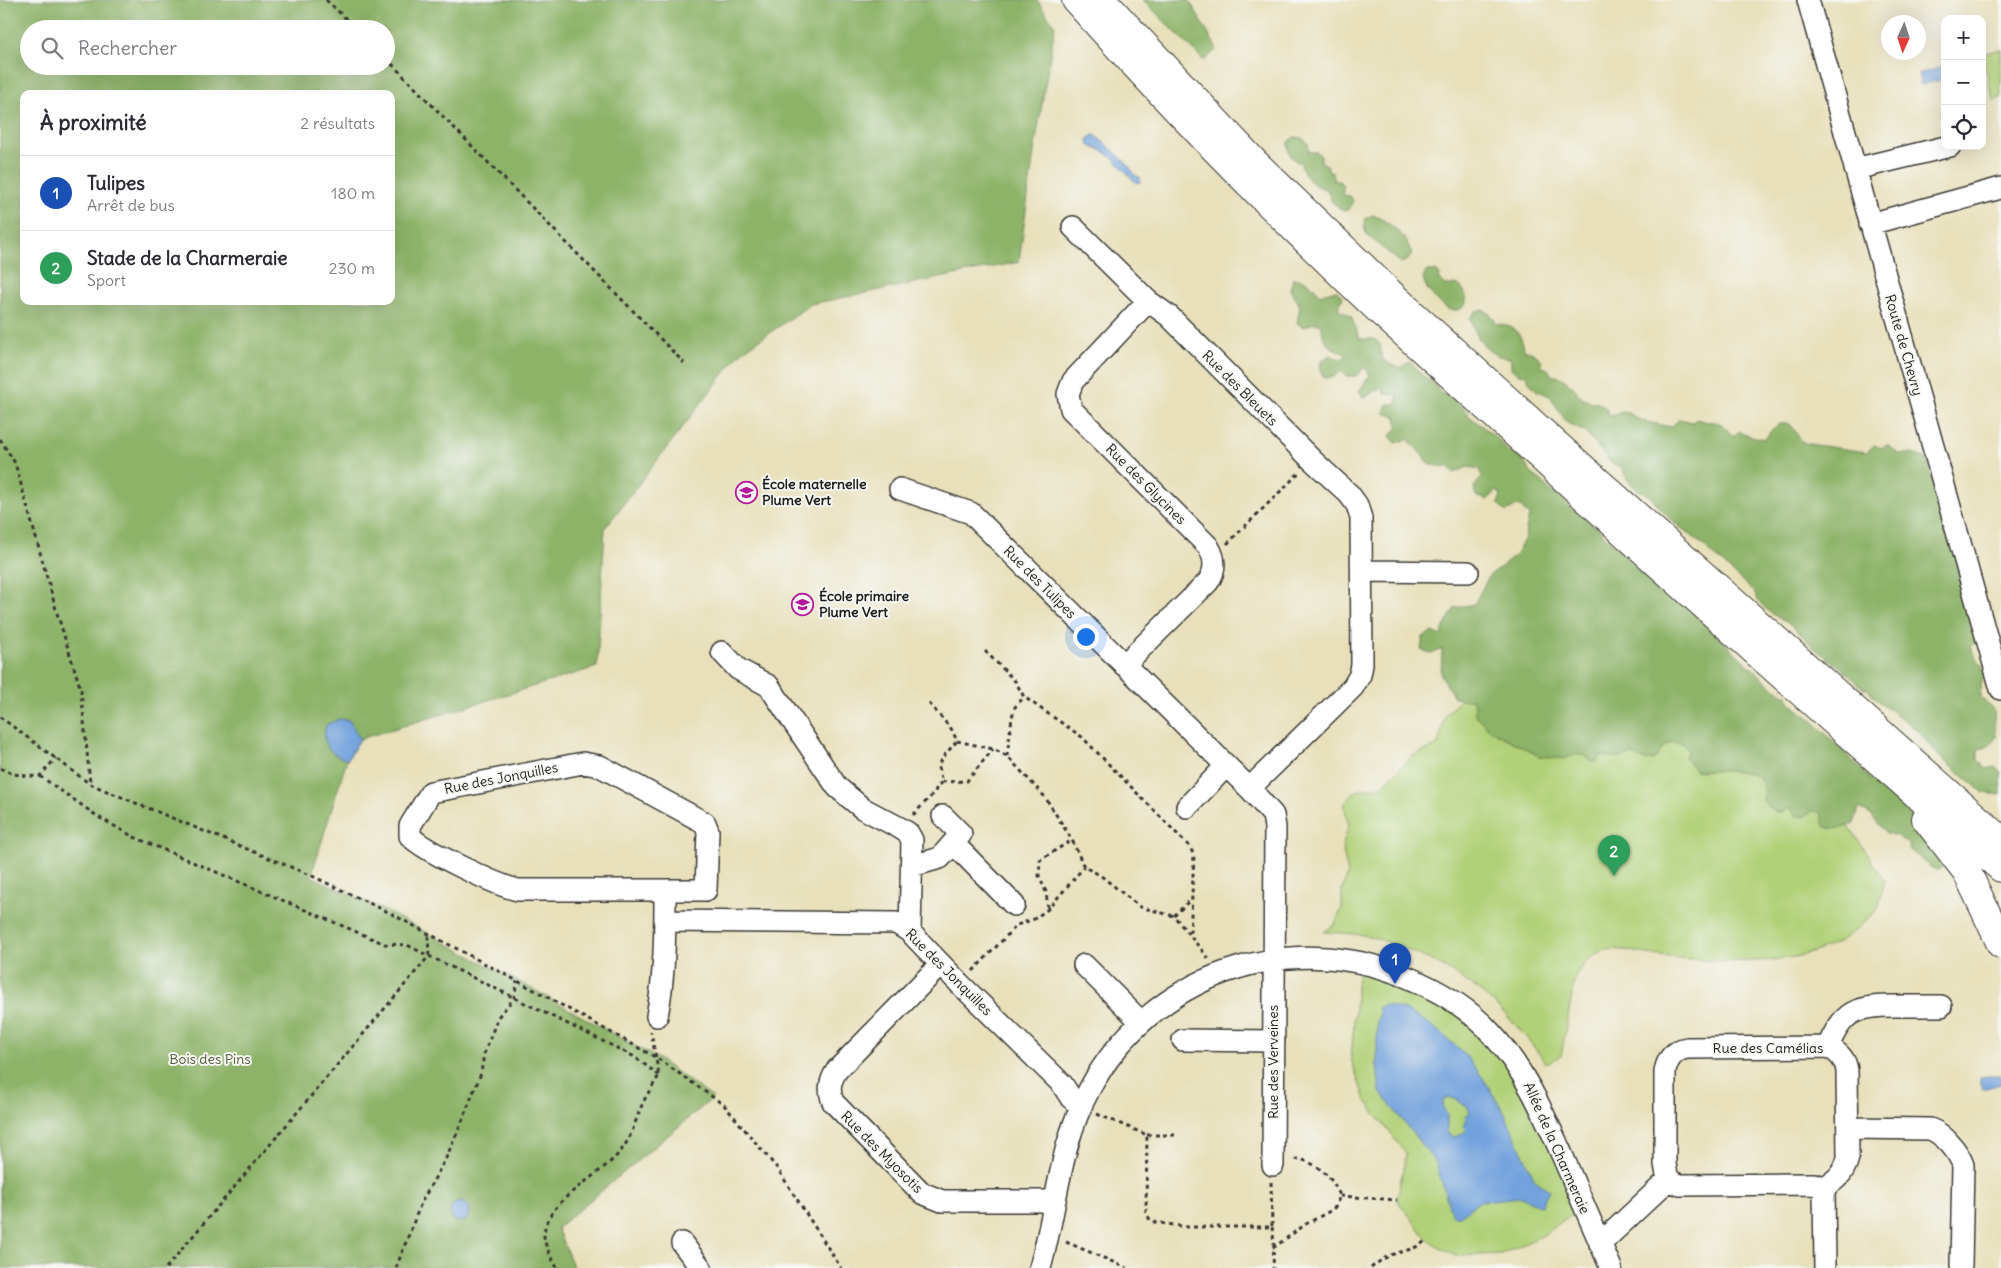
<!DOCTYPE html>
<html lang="fr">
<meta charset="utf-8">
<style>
body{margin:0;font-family:Delius,sans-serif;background:#f2f2f3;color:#2b2b33}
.controls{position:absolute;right:15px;top:15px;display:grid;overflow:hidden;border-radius:10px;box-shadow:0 5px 20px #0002}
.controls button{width:45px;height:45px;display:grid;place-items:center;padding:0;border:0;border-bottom:1px solid #e1e1e2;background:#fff;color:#2b2b33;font:25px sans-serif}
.compass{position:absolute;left:1881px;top:15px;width:45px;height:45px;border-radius:50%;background:#fff;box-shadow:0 5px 20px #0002;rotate:183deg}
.you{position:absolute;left:1085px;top:636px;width:18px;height:18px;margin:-12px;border:4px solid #fff;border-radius:50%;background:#1a73e8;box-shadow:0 0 0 8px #1a73e833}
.badge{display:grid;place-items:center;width:32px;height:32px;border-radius:50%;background:#0b8043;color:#fff;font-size:16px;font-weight:700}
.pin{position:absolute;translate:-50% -41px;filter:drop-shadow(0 1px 2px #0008)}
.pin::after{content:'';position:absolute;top:26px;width:18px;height:15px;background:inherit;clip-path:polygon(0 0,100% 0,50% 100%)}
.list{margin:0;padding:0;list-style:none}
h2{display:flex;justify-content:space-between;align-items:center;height:65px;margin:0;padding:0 20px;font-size:21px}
h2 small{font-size:16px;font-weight:400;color:#7c7c81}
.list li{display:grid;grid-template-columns:32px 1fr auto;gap:15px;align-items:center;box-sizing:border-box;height:75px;padding:0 20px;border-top:1px solid #e1e1e2}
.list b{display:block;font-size:19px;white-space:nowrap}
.list p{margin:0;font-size:16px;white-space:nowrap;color:#7c7c81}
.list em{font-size:16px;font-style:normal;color:#7c7c81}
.icon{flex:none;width:28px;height:28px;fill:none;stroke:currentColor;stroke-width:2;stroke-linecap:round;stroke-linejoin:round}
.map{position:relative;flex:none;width:2001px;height:1268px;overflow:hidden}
.search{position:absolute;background:#fff;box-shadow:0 5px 20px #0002;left:20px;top:20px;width:375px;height:55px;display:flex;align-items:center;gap:12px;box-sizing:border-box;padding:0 18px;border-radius:28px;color:#7c7c81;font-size:19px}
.panel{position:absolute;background:#fff;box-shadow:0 5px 20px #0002;left:20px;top:90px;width:375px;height:215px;border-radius:10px}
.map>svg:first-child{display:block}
.green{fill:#b1d178;stroke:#66764a}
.forest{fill:#8cb368;stroke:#546842;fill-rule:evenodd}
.water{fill:#73a3dd;stroke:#48607c;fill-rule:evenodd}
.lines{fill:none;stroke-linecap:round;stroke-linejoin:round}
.minor-casing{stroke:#3a3934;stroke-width:24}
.highway-casing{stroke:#3a3934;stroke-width:30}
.path{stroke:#3a3934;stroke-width:3;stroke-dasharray:4 4;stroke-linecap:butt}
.minor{stroke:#fff;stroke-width:21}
.highway{stroke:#fff;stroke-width:28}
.labels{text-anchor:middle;stroke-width:4;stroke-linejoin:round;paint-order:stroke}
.street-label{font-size:14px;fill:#1c1c1c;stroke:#f6f6f2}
.poi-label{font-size:14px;font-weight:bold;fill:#1c1c1c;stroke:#f6f6f2;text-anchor:start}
.park-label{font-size:14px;fill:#505b3c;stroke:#f6f6f2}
</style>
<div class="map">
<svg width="2001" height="1268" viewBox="0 0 2001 1268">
<rect width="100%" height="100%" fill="#f6f6f2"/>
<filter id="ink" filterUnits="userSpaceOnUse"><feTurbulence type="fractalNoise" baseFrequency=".02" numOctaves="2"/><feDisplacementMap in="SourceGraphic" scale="10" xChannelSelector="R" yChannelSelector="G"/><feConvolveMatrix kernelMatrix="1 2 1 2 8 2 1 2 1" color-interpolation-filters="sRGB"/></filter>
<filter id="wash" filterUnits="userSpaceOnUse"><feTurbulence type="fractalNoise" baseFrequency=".0096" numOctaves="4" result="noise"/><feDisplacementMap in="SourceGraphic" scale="20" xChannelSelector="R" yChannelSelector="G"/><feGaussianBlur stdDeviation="1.12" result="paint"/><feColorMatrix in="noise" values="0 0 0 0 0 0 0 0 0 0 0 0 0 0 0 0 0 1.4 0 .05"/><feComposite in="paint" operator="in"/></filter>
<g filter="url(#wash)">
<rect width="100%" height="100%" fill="#e7e0ba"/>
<!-- green -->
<path class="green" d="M2001 49V98L1993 100 1982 54Z
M1465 695 1747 736 1840 814 1885 880C1882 889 1881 902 1877 910 1874 914 1867 919 1863 923 1815 973 1721 962 1659 956 1644 954 1616 946 1602 951 1590 956 1581 966 1575 977L1561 1056 1546 1063C1507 1010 1472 977 1410 951 1395 945 1378 938 1363 935 1350 933 1337 933 1324 932L1335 924 1342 908V890L1348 873 1342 847 1349 826 1344 805 1355 791 1382 786 1412 756 1438 745 1445 715Z
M1359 961 1489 1031 1584 1207 1560 1222 1542 1236 1501 1254 1455 1256 1428 1240 1397 1200 1406 1154 1365 1100 1351 1059Z"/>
<!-- forest -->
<path class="forest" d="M0 0H1037L1055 26 1034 152 1019 262 811 304 739 354 605 528 597 667 360 739 347 760 311 876 388 912 538 992 657 1058 713 1098 557 1228 574 1268H0ZM29 29H386V66H29ZM24 94H391V301H24Z
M1143 0H1189L1217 49 1204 61Z
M1294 137 1303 138 1308 144 1309 152H1316L1321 155V162L1327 165 1329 172H1332L1335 181H1339L1343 185V195L1350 196 1353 200 1350 209 1343 211 1332 202 1327 189C1313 187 1304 177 1301 163 1291 160 1288 154 1288 143Z
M1373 215C1390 222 1407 236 1412 254L1408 260 1401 263 1367 235 1364 227 1366 218Z
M1427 271H1436L1440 275 1439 280 1445 285H1459C1465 291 1468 297 1465 306L1458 310H1449C1438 301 1425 292 1423 277Z
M1293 278C1306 280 1313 283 1319 295L1336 290 1343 297 1338 309 1351 316 1360 339H1375L1381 346C1378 360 1389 365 1401 368L1409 362 1413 364C1420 378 1433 378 1440 393L1448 396 1461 405 1469 416 1497 438 1508 452 1522 459 1531 473 1543 482 1551 492 1563 499 1570 509 1583 515 1591 524 1599 528 1602 535C1611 539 1613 547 1622 551 1627 562 1636 566 1647 570L1653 582 1670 588 1678 595 1691 612 1775 689 1787 695 1791 703 1815 723 1876 785 1913 817 1944 856 1943 867 1937 870C1923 866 1924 857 1910 850L1908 844 1897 836 1886 833 1872 816 1859 808 1854 823C1844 828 1835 831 1824 826L1821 812 1813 811 1804 816H1796L1790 808 1781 812 1773 811 1763 801 1764 790 1759 777C1740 767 1716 773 1695 770L1685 757 1688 750 1683 743C1679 743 1674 741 1671 743 1654 748 1663 772 1632 754L1621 758 1600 756 1597 762 1591 761 1585 756 1577 754 1564 759 1539 756 1490 730 1475 715V706L1472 699 1461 700 1454 697 1441 675 1442 649 1431 654 1421 649 1423 637 1432 632 1441 636 1444 627 1455 608 1474 604 1489 576 1514 557 1524 540 1529 516 1519 505 1506 512 1498 504 1501 495 1497 491 1487 500 1476 496 1474 487 1482 477 1480 469 1468 467 1454 473 1449 467 1431 465 1408 439 1396 443 1390 436 1398 427 1396 417 1384 413 1387 404H1396L1398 395 1384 394 1382 387 1364 398 1359 391 1370 375 1365 367 1356 376H1347L1340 371 1334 377 1325 378 1320 371 1321 361 1330 355 1341 360 1347 354C1332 350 1321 342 1322 325L1314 323 1304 327 1297 323 1300 306 1290 290Z
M1484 310 1491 315 1497 324C1512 324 1523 334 1524 350L1533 353 1541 359 1542 367 1548 369 1552 376C1560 375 1570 383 1575 389 1577 391 1578 394 1580 396 1589 405 1607 399 1608 415L1613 416 1622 412 1628 413 1642 421 1671 427 1680 419 1692 422 1697 419C1714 426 1718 415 1730 434L1735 435 1739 431 1743 434 1764 439C1769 436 1770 430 1775 427 1793 415 1793 432 1801 440 1801 441 1807 444 1808 444L1867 452 1874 445 1881 448 1887 445 1899 454H1912L1926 458 1981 632 1971 647C1975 659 1981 662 1986 673L1980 685 1981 697 1994 711 1996 738 1987 747 1978 749V760L1986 769 1995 767 2001 772V795L1984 793 1941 758 1916 729 1877 700 1868 689 1861 687 1848 673 1814 648 1791 625 1769 612 1759 602 1754 592 1696 539 1672 521 1650 496 1635 488 1627 479 1622 467 1612 464 1585 432 1567 423 1550 396 1536 390 1529 382 1527 375 1518 374 1511 368V359C1506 356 1501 358 1496 355 1481 348 1475 332 1470 318L1476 311Z"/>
<!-- water -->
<path class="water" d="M1943 67 1945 79 1921 85 1918 74Z
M1092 135H1095C1109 147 1126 160 1136 176L1140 177V182L1136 183 1114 159 1103 151 1089 146 1088 140Z
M339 719 349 720 360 739 347 760C329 754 321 743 326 725Z
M1385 1005 1405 1010 1431 1025 1463 1052 1483 1078 1504 1112 1535 1180 1549 1190 1541 1206 1521 1197 1492 1200 1477 1203 1460 1216H1452L1436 1163 1380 1092 1377 1066V1020L1380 1013 1378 1008ZM1448 1097 1458 1100 1462 1105H1467L1470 1113 1465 1118 1467 1122 1463 1125 1466 1131 1455 1137 1447 1133V1115L1442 1106 1444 1099Z
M1987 1076H2001V1084L1983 1089 1980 1085V1078Z
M450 1212a10 10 0 1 1 20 0a10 10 0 1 1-20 0Z"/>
</g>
<g filter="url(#ink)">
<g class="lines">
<defs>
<path id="minor" d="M1808 0 2001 689
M1855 169 1950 146
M1870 224 2001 188
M1073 227 1148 301 1169 316 1312 460 1349 494 1357 505 1361 518 1362 665 1360 675 1353 687 1258 780 1251 790
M900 489 971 513 1251 790 1273 815 1275 827 1273 1165
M1362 571 1468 572
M722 652 738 669 769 686 837 787 862 808 900 828 908 833 912 840 910 932
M1124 665 1208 582C1216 570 1216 559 1208 546L1071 409 1068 394 1073 381 1148 301
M583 763 600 766 705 823 708 831 706 890H518C498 886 422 850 410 836V826L431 792Z
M1187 807 1225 767
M953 843 1014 905
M912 866 940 858 961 834 943 816
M665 921 896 923 910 932 960 984 1062 1084 1071 1098 1081 1106
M941 964 837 1070C830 1081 828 1089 833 1102L922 1193 942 1201H1055
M1084 965 1141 1022
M657 1016C665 975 665 932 665 890
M1183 1040 1274 1041
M1828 1047C1838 1052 1846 1060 1847 1071L1848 1158C1844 1173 1837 1180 1824 1187L1814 1184 1680 1185 1668 1180 1665 1164V1072C1667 1059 1674 1050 1687 1048Z
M1828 1047C1842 1011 1857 1006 1894 1006 1910 1006 1926 1006 1941 1006
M1849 1128 1930 1129C1944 1134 1958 1151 1963 1165L1961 1266
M1824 1187 1825 1268
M682 1243 701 1268
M1600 1244 1668 1180
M1040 1268C1057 1208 1059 1145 1089 1090 1150 975 1288 927 1407 977 1438 990 1469 1008 1491 1033 1525 1070 1543 1112 1563 1157 1579 1194 1595 1231 1611 1268"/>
<path id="highway" d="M1076 0C1172 108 1274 211 1379 310 1429 356 1480 401 1530 447 1685 589 1842 730 2001 868
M1102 0 1254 162 1393 296 1540 430 2001 840
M1926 819 1967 872 2001 944"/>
</defs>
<!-- minor casing -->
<use href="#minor" class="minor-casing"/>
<!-- highway casing -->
<use href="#highway" class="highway-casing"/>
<!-- path -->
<path class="path" d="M326 0 357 29
M386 58 684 363
M0 439 15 463 57 613 81 690 90 783
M1227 544 1299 473
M985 651 1015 681 1024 697 1082 737 1189 846 1194 855 1190 936
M0 717 90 784 310 875 388 912 538 992 657 1058 724 1105 777 1168 841 1268
M957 741 993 749 1007 756 1045 797 1072 840 1084 867 1100 875 1140 907 1174 916 1209 959
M1007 756 1012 717 1015 707 1024 697
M0 768C13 775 25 777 40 776L56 758
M40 776 100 818 134 837 385 944 407 945 429 956 428 933
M942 782 967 781 993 749
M913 815 935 792 937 786 942 782 938 767 941 759 957 741 952 730 928 702
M1048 908 1046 892 1039 876 1040 860 1072 840
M1174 916 1191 899
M973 971 1017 925 1034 919 1048 909 1084 867
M1097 1114 1147 1135 1146 1212 1150 1220 1154 1222 1187 1227H1272L1271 1181
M1147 1135H1176
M1340 1196 1397 1200
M1272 1227 1274 1242 1273 1268
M1066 1242 1127 1268
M1273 1248 1306 1224 1330 1211 1335 1207 1340 1196C1334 1178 1312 1157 1291 1159
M166 1268 429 956 633 1056 659 1075
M396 1268 421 1203 446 1158 461 1124 481 1073 484 1054 498 1017 514 998 517 981
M557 1268C552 1258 545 1248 544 1236 544 1201 598 1178 619 1153 631 1140 635 1121 642 1105 646 1095 654 1085 659 1075L651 1032
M1371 1268C1377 1263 1384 1258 1391 1255 1404 1250 1417 1250 1427 1239"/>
<!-- minor -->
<use href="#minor" class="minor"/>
<!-- highway -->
<use href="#highway" class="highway"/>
</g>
</g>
<!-- icons -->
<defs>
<symbol id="school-ring" viewBox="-11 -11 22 22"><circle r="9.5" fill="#f6f6f2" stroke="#b5179e" stroke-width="1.5"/><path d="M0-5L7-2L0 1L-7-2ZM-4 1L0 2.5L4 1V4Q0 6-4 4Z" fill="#b5179e"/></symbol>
</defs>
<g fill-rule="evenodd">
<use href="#school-ring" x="734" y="480" width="25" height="25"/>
<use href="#school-ring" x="790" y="592" width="25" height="25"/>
</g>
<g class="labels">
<!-- street labels -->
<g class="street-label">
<text transform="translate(1904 345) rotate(74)" y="5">Route de Chevry</text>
<text transform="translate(1240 388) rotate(45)" y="5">Rue des Bleuets</text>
<text transform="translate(1146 484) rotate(45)" y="5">Rue des Glycines</text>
<text transform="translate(1040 582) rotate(45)" y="5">Rue des Tulipes</text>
<text transform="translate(501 778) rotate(-11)" y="5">Rue des Jonquilles</text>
<text transform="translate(949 972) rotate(45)" y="5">Rue des Jonquilles</text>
<text x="1768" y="1053">Rue des Camélias</text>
<text transform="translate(1273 1062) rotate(-90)" y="5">Rue des Verveines</text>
<text transform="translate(1557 1148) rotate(66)" y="5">Allée de la Charmeraie</text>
<text transform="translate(882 1152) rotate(45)" y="5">Rue des Myosotis</text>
</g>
<!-- poi labels -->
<g class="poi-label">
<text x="762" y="489">École maternelle<tspan x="762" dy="16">Plume Vert</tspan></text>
<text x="819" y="601">École primaire<tspan x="819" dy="16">Plume Vert</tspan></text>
</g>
<!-- park labels -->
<g class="park-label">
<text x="210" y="1064">Bois des Pins</text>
</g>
</g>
</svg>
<div class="controls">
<button>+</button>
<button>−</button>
<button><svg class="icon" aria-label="locate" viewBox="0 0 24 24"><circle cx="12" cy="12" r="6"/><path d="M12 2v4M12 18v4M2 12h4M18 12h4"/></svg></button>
</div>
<svg class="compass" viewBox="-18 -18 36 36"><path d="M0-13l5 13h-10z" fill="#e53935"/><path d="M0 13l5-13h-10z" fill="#7c7c81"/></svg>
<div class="you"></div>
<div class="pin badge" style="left:1395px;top:984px;background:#1a4fb4">1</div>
<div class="pin badge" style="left:1614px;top:876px;background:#2e9e5b">2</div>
<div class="search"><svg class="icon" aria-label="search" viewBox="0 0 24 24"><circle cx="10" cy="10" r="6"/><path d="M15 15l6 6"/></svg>Rechercher</div>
<section class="panel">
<h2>À proximité<small>2 résultats</small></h2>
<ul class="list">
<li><span class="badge" style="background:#1a4fb4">1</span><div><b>Tulipes</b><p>Arrêt de bus</p></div><em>180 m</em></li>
<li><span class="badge" style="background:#2e9e5b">2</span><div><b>Stade de la Charmeraie</b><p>Sport</p></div><em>230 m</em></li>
</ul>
</section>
</div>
